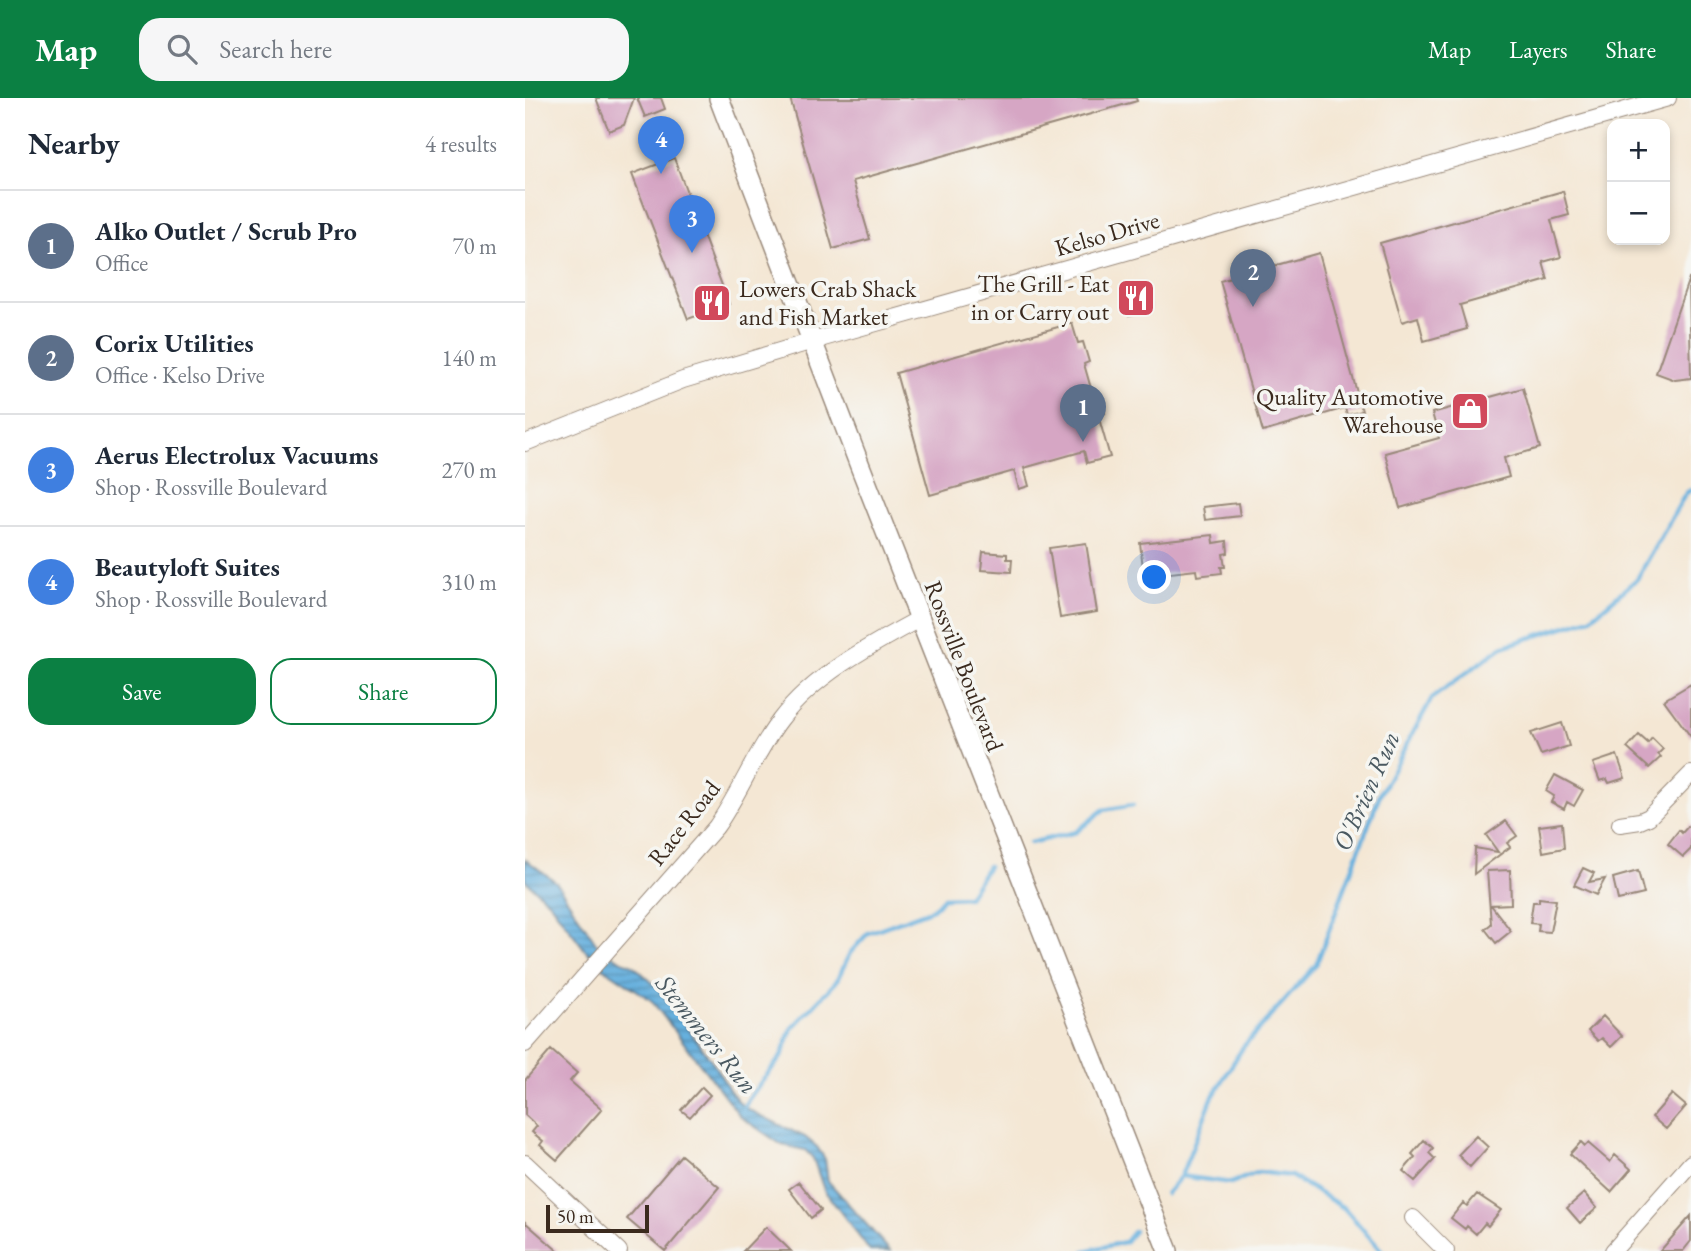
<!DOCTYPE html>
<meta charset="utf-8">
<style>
body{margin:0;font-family:"EB Garamond",serif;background:#f6f6f7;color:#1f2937}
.controls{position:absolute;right:21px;top:21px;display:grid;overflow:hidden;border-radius:14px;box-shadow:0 4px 10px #0003}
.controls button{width:63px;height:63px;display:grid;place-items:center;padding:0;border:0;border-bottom:2px solid #e0e1e3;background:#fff;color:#1f2937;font:35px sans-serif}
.scale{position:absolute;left:21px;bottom:18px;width:103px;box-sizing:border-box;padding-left:7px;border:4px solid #3b2a1e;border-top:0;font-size:19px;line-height:24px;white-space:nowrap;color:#3b2a1e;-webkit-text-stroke:5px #f6f6f2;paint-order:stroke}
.you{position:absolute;left:630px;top:480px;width:24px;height:24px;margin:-18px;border:5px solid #fff;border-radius:50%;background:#1a73e8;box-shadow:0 0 0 10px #1a73e833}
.badge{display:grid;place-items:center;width:46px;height:46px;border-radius:50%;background:#0b8043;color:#fff;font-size:23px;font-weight:700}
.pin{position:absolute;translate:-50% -58px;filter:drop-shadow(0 2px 4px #0008)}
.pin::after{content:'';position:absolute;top:37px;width:24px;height:21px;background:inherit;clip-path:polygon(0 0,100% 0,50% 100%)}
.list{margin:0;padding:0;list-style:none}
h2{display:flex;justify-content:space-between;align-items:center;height:91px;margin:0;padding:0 28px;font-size:30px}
h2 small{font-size:23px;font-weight:400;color:#747a83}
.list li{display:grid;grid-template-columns:46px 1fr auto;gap:21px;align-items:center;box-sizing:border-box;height:112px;padding:0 28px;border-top:2px solid #e0e1e3}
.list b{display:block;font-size:26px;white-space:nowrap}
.list p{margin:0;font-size:23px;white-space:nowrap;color:#747a83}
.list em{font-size:23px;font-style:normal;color:#747a83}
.actions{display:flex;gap:14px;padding:21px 28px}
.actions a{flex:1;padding:16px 0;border:2px solid #0b8043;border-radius:21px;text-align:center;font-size:24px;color:#0b8043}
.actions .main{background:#0b8043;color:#fff}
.icon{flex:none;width:38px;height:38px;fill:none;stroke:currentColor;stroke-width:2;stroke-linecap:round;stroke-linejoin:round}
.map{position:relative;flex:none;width:1166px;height:1153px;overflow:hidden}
header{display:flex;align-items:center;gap:42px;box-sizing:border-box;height:98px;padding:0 35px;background:#0b8043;color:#fff}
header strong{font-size:33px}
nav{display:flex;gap:38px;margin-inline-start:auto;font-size:24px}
.search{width:490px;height:63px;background:#f6f6f7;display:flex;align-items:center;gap:18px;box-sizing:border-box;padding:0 24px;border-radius:21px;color:#747a83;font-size:26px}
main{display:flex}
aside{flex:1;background:#fff}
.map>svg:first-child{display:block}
.water{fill:url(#water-rules);stroke:#506d7e;stroke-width:2}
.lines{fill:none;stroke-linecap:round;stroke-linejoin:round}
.stream{stroke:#66b0de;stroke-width:4.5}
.building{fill:#d6a6c4}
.minor-casing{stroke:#988879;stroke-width:18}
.major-casing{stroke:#988879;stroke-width:22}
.minor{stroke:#fff;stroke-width:16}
.major{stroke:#fff;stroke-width:19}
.labels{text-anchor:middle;stroke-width:7;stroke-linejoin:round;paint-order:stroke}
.street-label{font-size:24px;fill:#3b2a1e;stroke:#f6f6f2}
.poi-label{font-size:24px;fill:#3b2a1e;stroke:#f6f6f2;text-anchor:end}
.water-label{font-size:26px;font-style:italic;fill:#4a5961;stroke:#f6f6f2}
</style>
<header>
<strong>Map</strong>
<div class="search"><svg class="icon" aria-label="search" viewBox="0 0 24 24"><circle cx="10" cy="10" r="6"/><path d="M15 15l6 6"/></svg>Search here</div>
<nav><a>Map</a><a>Layers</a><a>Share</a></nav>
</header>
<main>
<aside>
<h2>Nearby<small>4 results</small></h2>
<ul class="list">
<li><span class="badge" style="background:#5c6f8a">1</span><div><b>Alko Outlet / Scrub Pro</b><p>Office</p></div><em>70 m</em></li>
<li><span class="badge" style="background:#5c6f8a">2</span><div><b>Corix Utilities</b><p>Office · Kelso Drive</p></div><em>140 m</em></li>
<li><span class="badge" style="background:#3f7fe0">3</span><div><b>Aerus Electrolux Vacuums</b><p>Shop · Rossville Boulevard</p></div><em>270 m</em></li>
<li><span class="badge" style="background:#3f7fe0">4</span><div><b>Beautyloft Suites</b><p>Shop · Rossville Boulevard</p></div><em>310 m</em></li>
</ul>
<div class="actions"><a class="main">Save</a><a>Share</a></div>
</aside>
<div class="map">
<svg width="1166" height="1153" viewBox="0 0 1166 1153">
<defs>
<pattern id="water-rules" width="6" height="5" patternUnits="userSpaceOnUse" patternTransform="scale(1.75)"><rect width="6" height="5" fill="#66b0de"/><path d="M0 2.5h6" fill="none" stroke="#558fb3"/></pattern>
</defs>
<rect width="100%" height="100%" fill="#f6f6f2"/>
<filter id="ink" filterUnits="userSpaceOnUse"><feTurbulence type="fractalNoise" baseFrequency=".0143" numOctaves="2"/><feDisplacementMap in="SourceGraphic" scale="14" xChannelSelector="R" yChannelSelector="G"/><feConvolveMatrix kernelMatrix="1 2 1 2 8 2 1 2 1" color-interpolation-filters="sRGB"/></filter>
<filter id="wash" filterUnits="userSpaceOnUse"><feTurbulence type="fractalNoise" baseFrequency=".00686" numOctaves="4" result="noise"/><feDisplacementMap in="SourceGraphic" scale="28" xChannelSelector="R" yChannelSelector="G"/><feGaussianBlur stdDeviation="1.57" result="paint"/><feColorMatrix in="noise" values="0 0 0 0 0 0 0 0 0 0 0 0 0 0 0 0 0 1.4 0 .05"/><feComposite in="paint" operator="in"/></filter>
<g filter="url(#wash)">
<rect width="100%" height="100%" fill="#f4e7d4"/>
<!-- water -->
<path class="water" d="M0 761 31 784 71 845 95 862 108 867 131 888 189 966 205 993 218 1009 280 1039 292 1049 300 1061 303 1083 365 1153H345L299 1092 288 1060 280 1052 257 1047 216 1019 126 902 79 870 61 853 25 805 0 782Z"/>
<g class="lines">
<!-- stream -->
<path class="stream" d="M505 745 551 734 578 712 608 707
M217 1014 224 1000 256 959 267 930 311 884 325 855 343 835 408 811 418 800 443 799 463 768
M656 1078 706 1085 734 1074 766 1078 819 1110 857 1153
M641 1096 656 1078 687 1000 718 949 791 867 855 696 907 600 977 549 1066 520 1112 481 1161 395 1166 392
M560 1153 600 1144 609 1133"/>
</g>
<g id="blocks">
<!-- building -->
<path class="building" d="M71 0H109L99 27 84 33Z
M112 0H136L140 11 120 19Z
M265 0H611L612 3 328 83 345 141 308 151Z
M149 60 204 206 163 221 107 76Z
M1038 93 1044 117 1026 122 1036 159 1018 164 1023 182 935 207 942 231 899 243 893 219 877 224 855 145Z
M794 155 837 313 822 317 820 310 738 334 695 183Z
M1164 180 1166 280 1150 282 1131 275Z
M614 185H619L626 212 604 217 597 189Z
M547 225 553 245 558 244 564 264 559 266 569 301 576 299 580 315 573 317 585 359 562 365 559 353 499 370 504 388 494 391 489 373 405 397 371 275Z
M998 290 1015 350 979 360 984 379 875 410 860 355 914 340 907 315Z
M713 405 715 418 680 422 678 409Z
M688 437 689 445 702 443 703 455 698 456 700 469H696L697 475 672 478 671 472 619 478 615 445Z
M561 445 572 514 535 520 524 450Z
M458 454 482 456V461H487L486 474 456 472Z
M1166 586V639L1139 602Z
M1037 625 1044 648 1016 657 1006 635Z
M1114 637 1123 645 1127 640 1138 651 1133 656 1136 659 1124 670 1102 650Z
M1092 657 1100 680 1084 685 1082 681 1075 683 1068 665Z
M1030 677 1058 692 1049 708 1042 704 1039 711 1026 704 1029 698 1021 693Z
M981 723 992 738 982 745 985 749 949 776 950 750 973 754 961 737Z
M1037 725 1039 750 1018 754 1014 728Z
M1166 725V751L1158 759 1143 746 1154 732 1157 735Z
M1058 770 1069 775 1064 784 1080 781 1071 797 1049 787Z
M985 772 986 806 966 807 986 833 971 845 960 831 966 826 962 773Z
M1113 773 1119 796 1093 802 1088 780Z
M1014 800 1031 802 1025 834 1013 833 1014 826 1005 825 1008 804H1014Z
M1078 918 1097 938 1086 949 1077 940 1073 943 1063 933Z
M26 952 52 975 45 983 77 1011 32 1062 15 1047 18 1043 7 1034 12 1028 0 1017V982Z
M177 989 185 997 165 1019 156 1012Z
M1147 996 1161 1008 1141 1031 1127 1019Z
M951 1038 963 1049 945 1069 933 1057Z
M899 1042 908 1050 904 1055 910 1061 890 1083 878 1073 890 1059 887 1056Z
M1056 1044 1060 1048 1063 1045 1085 1064 1090 1057 1106 1071 1086 1094 1045 1056Z
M156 1057 194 1089 140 1153 102 1121Z
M274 1084 296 1112 286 1120 264 1091Z
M1059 1095 1072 1110 1055 1125 1042 1110Z
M952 1096 976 1112 963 1128 960 1125 951 1136 942 1128 940 1131 926 1120 938 1105 942 1108Z
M1166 1118V1143L1158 1153H1135Z
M0 1124 33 1153H0Z
M241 1129 266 1153H218Z"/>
</g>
</g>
<g filter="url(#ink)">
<use href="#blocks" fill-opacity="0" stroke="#988879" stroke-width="2"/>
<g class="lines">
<defs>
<path id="minor" d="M0 345 158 282 288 243 1143 0
M1095 726 1115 723 1124 719 1166 676
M0 946 191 729C215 695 230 655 255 622 289 577 346 547 394 521
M0 1065 94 1153
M888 1120 921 1153
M1088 1153 1166 1065"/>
<path id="major" d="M194 0 335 368 643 1153"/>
</defs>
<!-- minor casing -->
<use href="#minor" class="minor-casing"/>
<!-- major casing -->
<use href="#major" class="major-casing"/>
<!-- minor -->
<use href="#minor" class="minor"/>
<!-- major -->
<use href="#major" class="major"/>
</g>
</g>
<!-- icons -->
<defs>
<symbol id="restaurant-square" viewBox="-11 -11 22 22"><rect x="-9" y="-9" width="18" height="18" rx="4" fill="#d1495b" stroke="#f6f6f2"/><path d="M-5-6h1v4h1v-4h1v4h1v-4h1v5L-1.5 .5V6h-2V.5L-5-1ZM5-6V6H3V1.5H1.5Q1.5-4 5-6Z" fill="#fff"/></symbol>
<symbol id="shop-square" viewBox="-11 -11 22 22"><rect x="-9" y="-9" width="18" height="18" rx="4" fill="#d1495b" stroke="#f6f6f2"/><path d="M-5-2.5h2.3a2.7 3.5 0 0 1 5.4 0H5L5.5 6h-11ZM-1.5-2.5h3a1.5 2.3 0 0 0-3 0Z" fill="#fff"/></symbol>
</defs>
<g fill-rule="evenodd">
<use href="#restaurant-square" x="589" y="178" width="44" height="44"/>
<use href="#restaurant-square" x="165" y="183" width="44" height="44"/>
<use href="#shop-square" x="923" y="291" width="44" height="44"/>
</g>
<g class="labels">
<!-- street labels -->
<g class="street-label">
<text transform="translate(582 136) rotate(-16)" y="8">Kelso Drive</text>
<text transform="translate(439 568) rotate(69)" y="8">Rossville Boulevard</text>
<text transform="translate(159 725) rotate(-52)" y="8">Race Road</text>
</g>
<!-- poi labels -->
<g class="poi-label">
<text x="584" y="194">The Grill - Eat<tspan x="584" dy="28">in or Carry out</tspan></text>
<text x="214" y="199" text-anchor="start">Lowers Crab Shack<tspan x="214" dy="28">and Fish Market</tspan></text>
<text x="918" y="307">Quality Automotive<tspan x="918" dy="28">Warehouse</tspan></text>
</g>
<!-- water labels -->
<g class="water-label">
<text transform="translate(841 693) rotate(-66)" y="9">O'Brien Run</text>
<text transform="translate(182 936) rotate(51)" y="9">Stemmers Run</text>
</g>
</g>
</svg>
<div class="controls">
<button>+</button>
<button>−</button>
</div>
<div class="scale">50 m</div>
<div class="you"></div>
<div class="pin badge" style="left:558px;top:344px;background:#5c6f8a">1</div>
<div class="pin badge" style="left:728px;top:209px;background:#5c6f8a">2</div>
<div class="pin badge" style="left:167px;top:155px;background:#3f7fe0">3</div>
<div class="pin badge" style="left:136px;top:76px;background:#3f7fe0">4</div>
</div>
</main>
